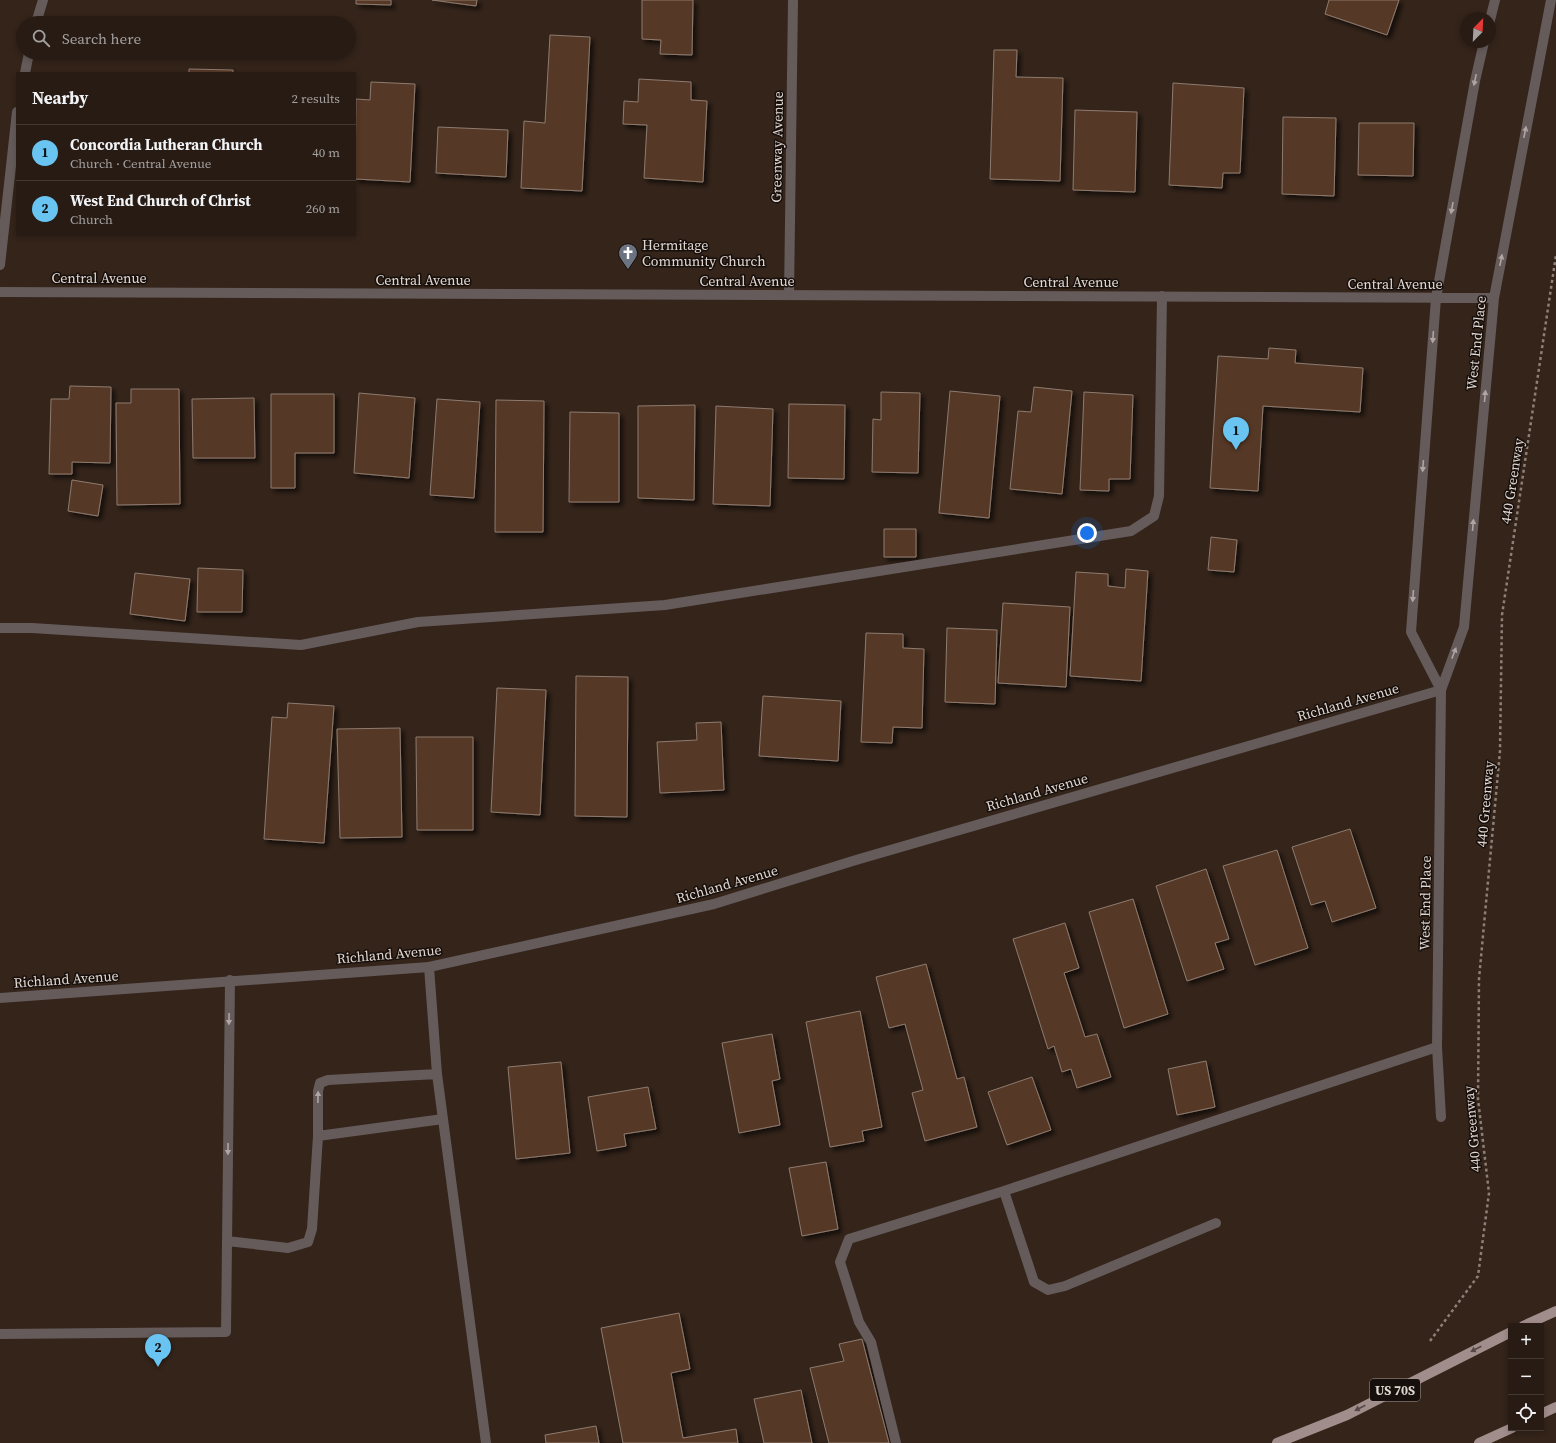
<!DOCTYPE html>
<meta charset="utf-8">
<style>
body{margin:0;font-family:"Source Serif 4",serif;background:#332822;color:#f1f3f6}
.controls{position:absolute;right:12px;bottom:12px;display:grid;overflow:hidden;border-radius:0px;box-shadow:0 2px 6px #0003}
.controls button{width:36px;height:36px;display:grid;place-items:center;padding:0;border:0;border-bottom:1px solid #433934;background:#271b14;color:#f1f3f6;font:20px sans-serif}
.compass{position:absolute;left:1460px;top:12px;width:36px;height:36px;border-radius:50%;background:#271b14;box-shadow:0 2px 6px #0003;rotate:24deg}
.you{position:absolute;left:1087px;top:533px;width:14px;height:14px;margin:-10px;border:3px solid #fff;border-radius:50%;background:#1a73e8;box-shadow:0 0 0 6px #1a73e833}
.badge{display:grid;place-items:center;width:26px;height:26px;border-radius:50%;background:#69c4f1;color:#111;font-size:13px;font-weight:700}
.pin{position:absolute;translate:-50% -33px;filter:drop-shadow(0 1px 2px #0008)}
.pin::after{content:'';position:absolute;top:21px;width:14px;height:12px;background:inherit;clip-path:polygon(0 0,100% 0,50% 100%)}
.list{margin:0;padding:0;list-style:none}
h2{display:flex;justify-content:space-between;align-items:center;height:52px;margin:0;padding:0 16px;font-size:17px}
h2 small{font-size:13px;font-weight:400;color:#a4a1a0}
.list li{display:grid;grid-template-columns:26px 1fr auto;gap:12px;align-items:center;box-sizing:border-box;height:56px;padding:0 16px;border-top:1px solid #433934}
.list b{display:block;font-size:15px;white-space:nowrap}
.list p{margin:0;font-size:13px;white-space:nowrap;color:#a4a1a0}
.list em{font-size:13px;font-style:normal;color:#a4a1a0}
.icon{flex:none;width:22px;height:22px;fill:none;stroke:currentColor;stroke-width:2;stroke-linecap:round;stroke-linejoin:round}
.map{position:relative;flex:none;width:1556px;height:1443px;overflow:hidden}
.search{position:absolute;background:#271b14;box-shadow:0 2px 6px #0003;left:16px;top:16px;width:340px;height:44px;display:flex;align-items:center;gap:10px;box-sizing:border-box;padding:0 14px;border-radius:22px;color:#a4a1a0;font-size:15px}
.panel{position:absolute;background:#271b14;box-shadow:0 2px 6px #0003;left:16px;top:72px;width:340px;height:164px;border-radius:0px}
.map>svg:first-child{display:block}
.building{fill:#563826;stroke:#8e7b6f;filter:url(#shadow)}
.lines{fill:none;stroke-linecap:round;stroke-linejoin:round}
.path{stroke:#8d8078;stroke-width:2.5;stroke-dasharray:3 3;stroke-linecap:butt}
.service{stroke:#655b5b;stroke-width:10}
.minor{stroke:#655b5b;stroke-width:10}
.tertiary{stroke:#655b5b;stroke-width:10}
.primary{stroke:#a28d8d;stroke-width:10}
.oneway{fill:#b0a5a2}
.oneway2{fill:#554846}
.labels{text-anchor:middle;stroke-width:3;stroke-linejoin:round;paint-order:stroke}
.shield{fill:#160f0b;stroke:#a59b96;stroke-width:1}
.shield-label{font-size:13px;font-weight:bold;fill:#e2d7d1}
.street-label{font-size:14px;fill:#e2d7d1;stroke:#160f0b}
.poi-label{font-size:14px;fill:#e2d7d1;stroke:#160f0b;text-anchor:start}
</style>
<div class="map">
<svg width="1556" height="1443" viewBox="0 0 1556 1443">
<defs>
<filter id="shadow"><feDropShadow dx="3.5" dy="3.5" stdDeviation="2" flood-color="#0009"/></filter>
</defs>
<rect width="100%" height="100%" fill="#34241a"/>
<!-- building -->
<path class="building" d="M356 0H391V5L356 4Z
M432 0H477L476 6Z
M642 0H693L692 55 660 54 661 40 642 39Z
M1329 0H1399L1387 35 1325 14Z
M550 35 590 37 582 191 521 188 524 121 545 123Z
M994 50H1017L1016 77 1063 78 1060 181 990 179Z
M189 69 233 70V73H189Z
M639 79 691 82V100L707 101 703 182 644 178 647 125 623 124 624 101 638 102Z
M371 82 415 84 410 182 355 179 356 99 370 100Z
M1173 83 1244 88 1240 173H1223L1222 188 1169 185Z
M1075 110 1137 112 1135 192 1073 190Z
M1283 117 1336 118 1334 196 1282 194Z
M1359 123H1414L1413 176 1358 175Z
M438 127 508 130 506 177 436 173Z
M1269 348 1296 350 1295 363 1363 368 1360 412 1263 406 1258 491 1210 488 1218 356 1268 359Z
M70 386 111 387 110 463 72 462V474H49L51 399H69Z
M1034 387 1072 391 1062 494 1010 489 1018 411 1031 412Z
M131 389H179L180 504 117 505 116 403H131Z
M950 391 1000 396 989 518 939 513Z
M881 392 920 393 918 473 872 472 873 419 881 420Z
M1084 392 1133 395 1130 479H1109V491L1080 490Z
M359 393 415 398 409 478 354 473Z
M271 394H334V453H295V488H271Z
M254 398 255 458H193L192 399Z
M437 399 480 402 474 498 430 495Z
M496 400 544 401 543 532H495Z
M789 404 845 405 844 479 788 478Z
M695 405 694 500 638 498V406Z
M716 406 773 409 770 506 713 504Z
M570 412 619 413V502H569Z
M72 480 103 485 98 516 68 511Z
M884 529H916V557H884Z
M1211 537 1237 540 1234 572 1208 570Z
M198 568 243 570 242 612H197Z
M1126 569 1148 571 1141 681 1070 676 1076 572 1108 574V586L1125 588Z
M135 573 190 579 185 621 130 614Z
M1003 603 1070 607 1066 687 998 683Z
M947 628 997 630 995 704 945 702Z
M866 633 903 634V648L924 649 922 728 893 727 892 743 861 742Z
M576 676 628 677 627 817 575 816Z
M497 688 546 690 540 815 491 812Z
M763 696 841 701 838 761 759 756Z
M288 703 334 706 324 843 264 839 272 717 287 718Z
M721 722 724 790 660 793 657 742 697 740 696 723Z
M400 728 402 837 340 838 337 729Z
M416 737H473V830H417Z
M1350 829 1376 908 1332 922 1325 901 1311 905 1292 847Z
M1277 850 1308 948 1255 965 1223 866Z
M1206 869 1229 939 1215 943 1224 969 1187 981 1156 886Z
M1133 899 1168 1014 1124 1028 1089 912Z
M1065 923 1079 968 1064 973 1085 1037 1097 1034 1111 1077 1077 1088 1071 1069 1062 1072 1054 1046 1048 1049 1013 939Z
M926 964 957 1079 964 1077 977 1127 925 1141 912 1093 923 1090 905 1024 889 1028 876 977Z
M860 1011 882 1127 862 1131 864 1141 830 1147 806 1022Z
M772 1034 780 1079 772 1081 780 1125 739 1133 722 1043Z
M1206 1061 1215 1107 1177 1115 1168 1069Z
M561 1062 570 1153 516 1159 508 1067Z
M1032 1077 1051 1130 1007 1145 988 1092Z
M648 1087 656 1129 624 1134 626 1146 597 1151 588 1097Z
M826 1162 838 1229 802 1236 789 1168Z
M679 1313 690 1369 671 1373 683 1438 736 1429 738 1443H623L601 1328Z
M862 1339 889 1443H829L810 1368 844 1361 839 1344Z
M801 1390 812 1443H764L754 1399Z
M596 1426 599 1443H546L545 1435Z"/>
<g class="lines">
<!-- path -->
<path class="path" d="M1430 1341 1478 1276 1489 1193 1478 1099 1479 979 1500 751 1502 615 1556 255"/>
<!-- service -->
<path class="service" d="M0 628H32L301 645 418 622 665 605 1131 531 1154 516 1159 496 1162 296
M429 967 437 1074 486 1443
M318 1136V1091L320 1083 328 1080 437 1074
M1004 1191 1034 1282 1048 1290 1065 1286 1216 1223
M227 1241 288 1248 308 1242 312 1229 318 1136 443 1119
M0 1334 226 1332 230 980
M896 1443 871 1342 859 1322 840 1262 849 1239 1004 1191 1437 1047"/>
<!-- minor -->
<path class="minor" d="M1490 20 1495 0
M0 292 1494 298
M789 295 793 0
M1441 690 1411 632 1436 298 1475 81 1484 42
M0 998 429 967 714 904 856 860 1441 690
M1441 1117 1437 1047 1441 690 1464 627 1494 298 1551 0"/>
<!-- tertiary -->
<path class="tertiary" d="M36 23 43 0
M25 73 29 53
M0 265 17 112"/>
<!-- primary -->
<path class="primary" d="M1523 1326 1556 1311
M1541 1414 1556 1407
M1277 1443 1347 1415 1511 1332
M1479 1443 1512 1428"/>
</g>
<!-- one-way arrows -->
<defs><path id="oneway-solid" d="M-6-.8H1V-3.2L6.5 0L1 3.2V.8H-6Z"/></defs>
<g class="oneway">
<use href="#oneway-solid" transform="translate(1475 80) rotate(102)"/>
<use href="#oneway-solid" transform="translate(1525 132) rotate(-79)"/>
<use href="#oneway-solid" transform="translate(1452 208) rotate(100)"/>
<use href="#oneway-solid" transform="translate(1501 260) rotate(-79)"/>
<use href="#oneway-solid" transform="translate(1433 337) rotate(94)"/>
<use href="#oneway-solid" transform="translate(1485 396) rotate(-85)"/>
<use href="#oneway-solid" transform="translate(1423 466) rotate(94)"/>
<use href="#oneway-solid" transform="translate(1473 525) rotate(-85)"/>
<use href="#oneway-solid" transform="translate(1413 596) rotate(94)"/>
<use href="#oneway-solid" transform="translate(1454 653) rotate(-69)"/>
<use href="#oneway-solid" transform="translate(229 1019) rotate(91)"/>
<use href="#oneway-solid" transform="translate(318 1097) rotate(-89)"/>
<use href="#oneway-solid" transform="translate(228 1149) rotate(91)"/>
</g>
<g class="oneway2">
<use href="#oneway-solid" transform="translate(1476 1349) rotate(153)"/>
<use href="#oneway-solid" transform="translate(1360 1408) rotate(153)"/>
</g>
<!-- icons -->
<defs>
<symbol id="church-pin" viewBox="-11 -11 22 30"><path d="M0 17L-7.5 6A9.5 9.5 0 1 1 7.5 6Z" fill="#6b7280" stroke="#160f0b"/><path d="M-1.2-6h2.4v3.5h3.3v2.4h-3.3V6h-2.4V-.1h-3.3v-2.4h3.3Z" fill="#fff"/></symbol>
</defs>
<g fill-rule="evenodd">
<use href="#church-pin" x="617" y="242" width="22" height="30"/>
</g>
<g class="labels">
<!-- shield labels -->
<rect class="shield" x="1370" y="1379" width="50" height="22" rx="3"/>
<g class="shield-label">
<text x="1395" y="1395">US 70S</text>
</g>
<!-- street labels -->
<g class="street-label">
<text transform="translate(777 147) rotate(-89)" y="5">Greenway Avenue</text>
<text x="99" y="283">Central Avenue</text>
<text x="423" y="285">Central Avenue</text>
<text x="747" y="286">Central Avenue</text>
<text x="1071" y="287">Central Avenue</text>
<text x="1395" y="289">Central Avenue</text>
<text transform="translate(1476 343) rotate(-84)" y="5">West End Place</text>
<text transform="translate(1512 481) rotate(-81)" y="5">440 Greenway</text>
<text transform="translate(1348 702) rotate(-16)" y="5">Richland Avenue</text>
<text transform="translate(1037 792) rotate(-16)" y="5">Richland Avenue</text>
<text transform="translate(1485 804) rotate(-85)" y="5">440 Greenway</text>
<text transform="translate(727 884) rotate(-16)" y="5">Richland Avenue</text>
<text transform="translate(1425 903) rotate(-89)" y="5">West End Place</text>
<text transform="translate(389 954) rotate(-5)" y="5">Richland Avenue</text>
<text transform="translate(66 979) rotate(-4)" y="5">Richland Avenue</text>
<text transform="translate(1472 1129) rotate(-95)" y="5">440 Greenway</text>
</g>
<!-- poi labels -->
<g class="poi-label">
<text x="642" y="250">Hermitage<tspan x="642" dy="16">Community Church</tspan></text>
</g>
</g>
</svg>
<div class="controls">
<button>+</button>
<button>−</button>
<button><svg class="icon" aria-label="locate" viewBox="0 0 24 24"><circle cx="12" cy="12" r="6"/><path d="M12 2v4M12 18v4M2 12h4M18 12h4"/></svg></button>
</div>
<svg class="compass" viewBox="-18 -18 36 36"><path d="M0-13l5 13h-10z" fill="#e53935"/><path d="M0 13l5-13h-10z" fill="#a4a1a0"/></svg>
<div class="you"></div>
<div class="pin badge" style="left:1236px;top:450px">1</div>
<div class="pin badge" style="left:158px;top:1367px">2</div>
<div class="search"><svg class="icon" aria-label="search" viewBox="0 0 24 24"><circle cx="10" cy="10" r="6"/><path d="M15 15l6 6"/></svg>Search here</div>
<section class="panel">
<h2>Nearby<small>2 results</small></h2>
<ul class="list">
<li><span class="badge">1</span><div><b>Concordia Lutheran Church</b><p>Church · Central Avenue</p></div><em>40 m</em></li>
<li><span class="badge">2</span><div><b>West End Church of Christ</b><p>Church</p></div><em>260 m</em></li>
</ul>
</section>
</div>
